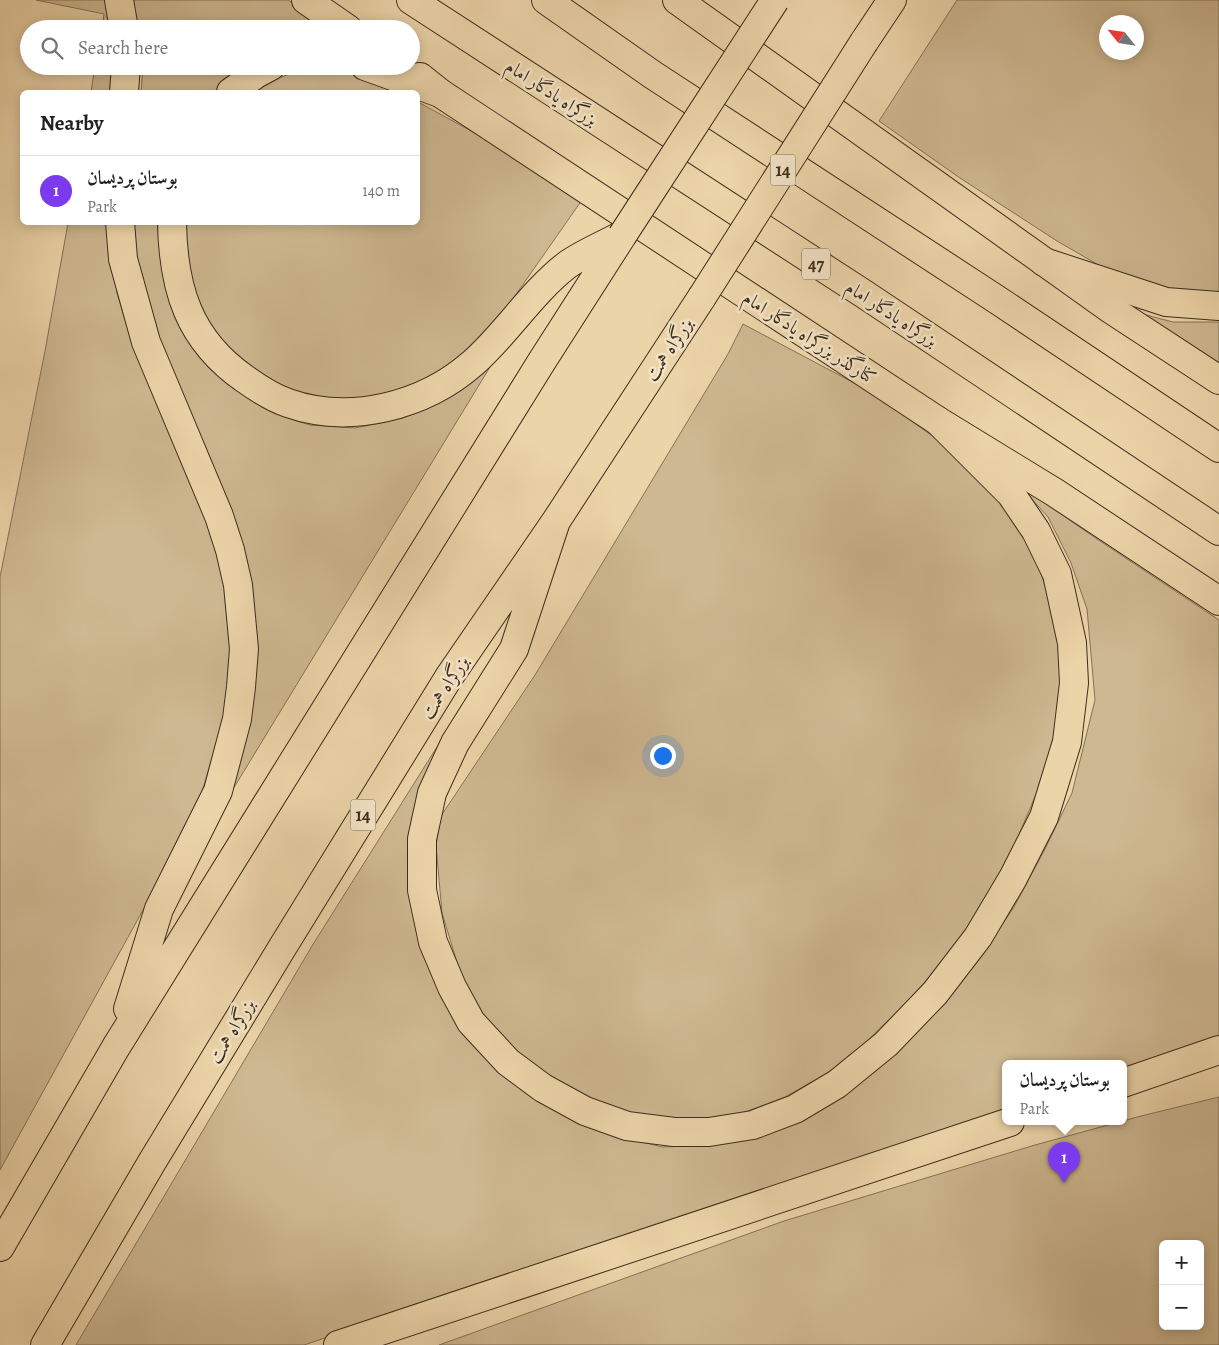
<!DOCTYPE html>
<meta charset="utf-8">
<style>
body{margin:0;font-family:Alegreya,Amiri,serif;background:#f2f2f2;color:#202124}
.controls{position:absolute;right:15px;bottom:15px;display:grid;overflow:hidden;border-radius:8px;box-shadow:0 2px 12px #0003}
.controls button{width:45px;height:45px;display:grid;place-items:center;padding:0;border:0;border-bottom:1px solid #e0e0e0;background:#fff;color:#202124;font:25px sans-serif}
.compass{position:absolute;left:1099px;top:15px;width:45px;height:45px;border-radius:50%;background:#fff;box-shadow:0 2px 12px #0003;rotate:300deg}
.you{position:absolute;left:662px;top:755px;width:18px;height:18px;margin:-12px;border:4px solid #fff;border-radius:50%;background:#1a73e8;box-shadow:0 0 0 8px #1a73e833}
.badge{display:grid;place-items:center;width:32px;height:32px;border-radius:50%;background:#7c3aed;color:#fff;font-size:16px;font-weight:700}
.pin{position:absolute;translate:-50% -41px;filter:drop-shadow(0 1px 2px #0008)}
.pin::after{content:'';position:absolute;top:26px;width:18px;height:15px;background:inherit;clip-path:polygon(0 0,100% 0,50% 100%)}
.popup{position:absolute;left:1002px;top:1060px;width:125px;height:65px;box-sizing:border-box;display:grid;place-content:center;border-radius:8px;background:#fff;filter:drop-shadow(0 1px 4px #0005);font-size:16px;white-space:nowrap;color:#757577}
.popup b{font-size:19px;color:#202124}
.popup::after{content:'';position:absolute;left:50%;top:100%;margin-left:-10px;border:10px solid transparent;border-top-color:#fff}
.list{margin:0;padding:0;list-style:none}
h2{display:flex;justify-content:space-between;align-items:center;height:65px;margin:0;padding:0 20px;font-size:21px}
h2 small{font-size:16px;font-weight:400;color:#757577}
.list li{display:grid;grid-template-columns:32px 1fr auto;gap:15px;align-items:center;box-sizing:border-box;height:70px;padding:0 20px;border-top:1px solid #e0e0e0}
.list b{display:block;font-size:19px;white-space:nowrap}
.list p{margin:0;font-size:16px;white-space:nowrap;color:#757577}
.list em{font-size:16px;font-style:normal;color:#757577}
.icon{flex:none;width:28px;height:28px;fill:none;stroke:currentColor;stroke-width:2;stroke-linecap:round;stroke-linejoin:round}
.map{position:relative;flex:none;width:1219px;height:1345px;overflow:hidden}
.search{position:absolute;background:#fff;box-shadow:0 2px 12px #0003;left:20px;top:20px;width:400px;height:55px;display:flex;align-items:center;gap:12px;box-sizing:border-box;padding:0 18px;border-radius:28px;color:#757577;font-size:19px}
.panel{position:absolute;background:#fff;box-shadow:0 2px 12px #0003;left:20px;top:90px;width:400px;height:135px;border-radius:8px}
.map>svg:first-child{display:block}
.green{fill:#ceb891;stroke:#857257;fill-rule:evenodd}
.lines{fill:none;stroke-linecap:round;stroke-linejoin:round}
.major-casing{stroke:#3c2d1d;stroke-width:30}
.highway-casing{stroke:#3c2d1d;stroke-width:30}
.major{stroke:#ecd4a9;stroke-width:28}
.highway{stroke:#ecd4a9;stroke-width:28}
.highway-bridge-casing{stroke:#3c2d1d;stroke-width:30;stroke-linecap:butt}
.highway-bridge{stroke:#ecd4a9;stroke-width:28}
.labels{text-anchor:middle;stroke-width:5;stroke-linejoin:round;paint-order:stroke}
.shield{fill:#f3e3c7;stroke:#736450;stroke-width:1}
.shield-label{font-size:18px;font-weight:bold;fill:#3c2d1d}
.street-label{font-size:19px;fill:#3c2d1d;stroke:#f3e3c7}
</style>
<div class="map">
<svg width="1219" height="1345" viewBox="0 0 1219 1345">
<rect width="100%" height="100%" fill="#ecd4a9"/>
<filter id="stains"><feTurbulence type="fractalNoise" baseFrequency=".004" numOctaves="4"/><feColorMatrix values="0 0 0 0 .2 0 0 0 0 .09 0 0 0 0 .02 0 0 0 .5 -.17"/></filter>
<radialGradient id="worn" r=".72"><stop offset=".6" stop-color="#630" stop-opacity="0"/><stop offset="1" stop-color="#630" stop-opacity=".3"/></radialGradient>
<!-- green -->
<path class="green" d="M36 0H105L113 29H102L104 14Z
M132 0H288L333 29H138Z
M957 0H1219V295L1174 292 1107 270 1057 241 960 178 879 121ZM1106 22H1136V52H1106Z
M95 66H115L113 92H91Z
M143 66H248L226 82 216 92H141Z
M310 68H334L365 78 398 92H254C271 80 289 73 310 68Z
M418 102 473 132 582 200 510 303 478 340 463 354 450 365 399 394 347 402 292 392 249 369 216 338 187 279 184 223 418 222Z
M68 223H108L117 293 128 330 147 379 210 528 227 591 232 629 226 711 201 795 182 839 0 1170V577L45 351Z
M133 223H163L184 333 195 350 209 367 237 390 272 411 294 420 310 425 355 428 375 424 403 418 436 404 490 367 227 799 253 677 159 339 138 274Z
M1131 311 1173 322H1219V369Z
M743 324 871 392 956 453 985 480 1023 536 1038 565 1050 600 1059 640 1061 684 1055 735 1037 792 1012 851 974 918 946 959 904 1005 866 1042 826 1074 785 1097 734 1116 700 1121 654 1122 566 1093 504 1043 478 1010 460 972 442 913 436 845 441 816 535 675 728 354Z
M1017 483 1094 537 1219 620V1037L1123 1070V1064H1005V1110L304 1345H76L312 946 457 715 442 748 421 936 561 1113 611 1135 663 1147 712 1145 766 1135 822 1109 873 1072 975 965 1014 907 1045 849 1072 793 1095 700 1087 609 1071 563 1048 517Z
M1219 1097V1345H439L784 1221 1035 1145 1141 1116ZM1163 1244H1200V1326H1163Z"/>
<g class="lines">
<defs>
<path id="major" d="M306 0 348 29
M677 0 1112 310 1219 380
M420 77 440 93 938 421 1054 492 1219 601"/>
<path id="highway" d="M119 0 124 29
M411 0 864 294 1219 531
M546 0 653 75 999 301 1219 448
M864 42 892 0
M365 66 440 93
M124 92 126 66
M231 92 256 74 271 66
M120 222 123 259 146 342 219 516 230 550 238 585 244 649 241 687 237 719 218 791 159 909 128 1009
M172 222C173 289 189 340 245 379 259 389 273 398 288 403 350 425 424 406 473 363 507 333 531 293 567 265 582 254 604 245 620 236
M1044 262 1166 302 1219 306
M556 521 514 649 455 743 432 793 422 839V890L433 942 452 987 471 1022 508 1062 543 1088 585 1111 627 1126 674 1132H709L753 1125 795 1109 837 1084 886 1044 935 993 978 937 1013 878 1044 817 1067 742 1074 683 1072 643 1057 574 1036 531 1011 494 938 421
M1123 1083 1219 1050
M0 1247 116 1047 542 361 622 236
M45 1345 152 1162 282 948 449 677 556 521 702 297
M338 1345 1010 1122"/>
</defs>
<!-- major casing -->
<use href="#major" class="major-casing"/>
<!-- highway casing -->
<use href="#highway" class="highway-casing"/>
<!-- major -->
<use href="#major" class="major"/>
<!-- highway -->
<use href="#highway" class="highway"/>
<defs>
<path id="highway-bridge" d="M622 236 775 0
M702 297 864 42"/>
</defs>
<!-- highway-bridge casing -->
<use href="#highway-bridge" class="highway-bridge-casing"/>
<!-- highway-bridge -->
<use href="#highway-bridge" class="highway-bridge"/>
</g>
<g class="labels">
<!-- shield labels -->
<g class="shield">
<rect x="770.5" y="154.5" width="25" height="31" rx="4"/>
<rect x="802" y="248.5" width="28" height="31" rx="4"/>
<rect x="350.5" y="799.5" width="25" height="31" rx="4"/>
</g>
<g class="shield-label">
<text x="783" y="176">14</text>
<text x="816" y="270">47</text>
<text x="363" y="821">14</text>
</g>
<!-- street labels -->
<g class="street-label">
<text transform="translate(552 92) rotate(33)" y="7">بزرگراه یادگار امام</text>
<text transform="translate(892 313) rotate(33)" y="7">بزرگراه یادگار امام</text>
<text transform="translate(810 337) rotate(33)" y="7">کنارگذر بزرگراه یادگار امام</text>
<text transform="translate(668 349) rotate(-57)" y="7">بزرگراه همت</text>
<text transform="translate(444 687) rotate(-57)" y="7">بزرگراه همت</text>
<text transform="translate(231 1031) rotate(-59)" y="7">بزرگراه همت</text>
</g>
</g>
<rect width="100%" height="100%" filter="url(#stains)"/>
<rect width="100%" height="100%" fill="url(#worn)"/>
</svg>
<div class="controls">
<button>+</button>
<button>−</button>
</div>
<svg class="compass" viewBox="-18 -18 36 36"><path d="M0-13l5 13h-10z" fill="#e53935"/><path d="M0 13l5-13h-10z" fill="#757577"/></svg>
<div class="you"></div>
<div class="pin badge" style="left:1064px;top:1183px">1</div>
<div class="popup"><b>بوستان پردیسان</b>Park</div>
<div class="search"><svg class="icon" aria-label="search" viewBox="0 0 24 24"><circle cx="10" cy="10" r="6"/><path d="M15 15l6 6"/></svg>Search here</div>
<section class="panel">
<h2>Nearby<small></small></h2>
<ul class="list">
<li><span class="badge">1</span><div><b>بوستان پردیسان</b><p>Park</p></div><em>140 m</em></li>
</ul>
</section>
</div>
